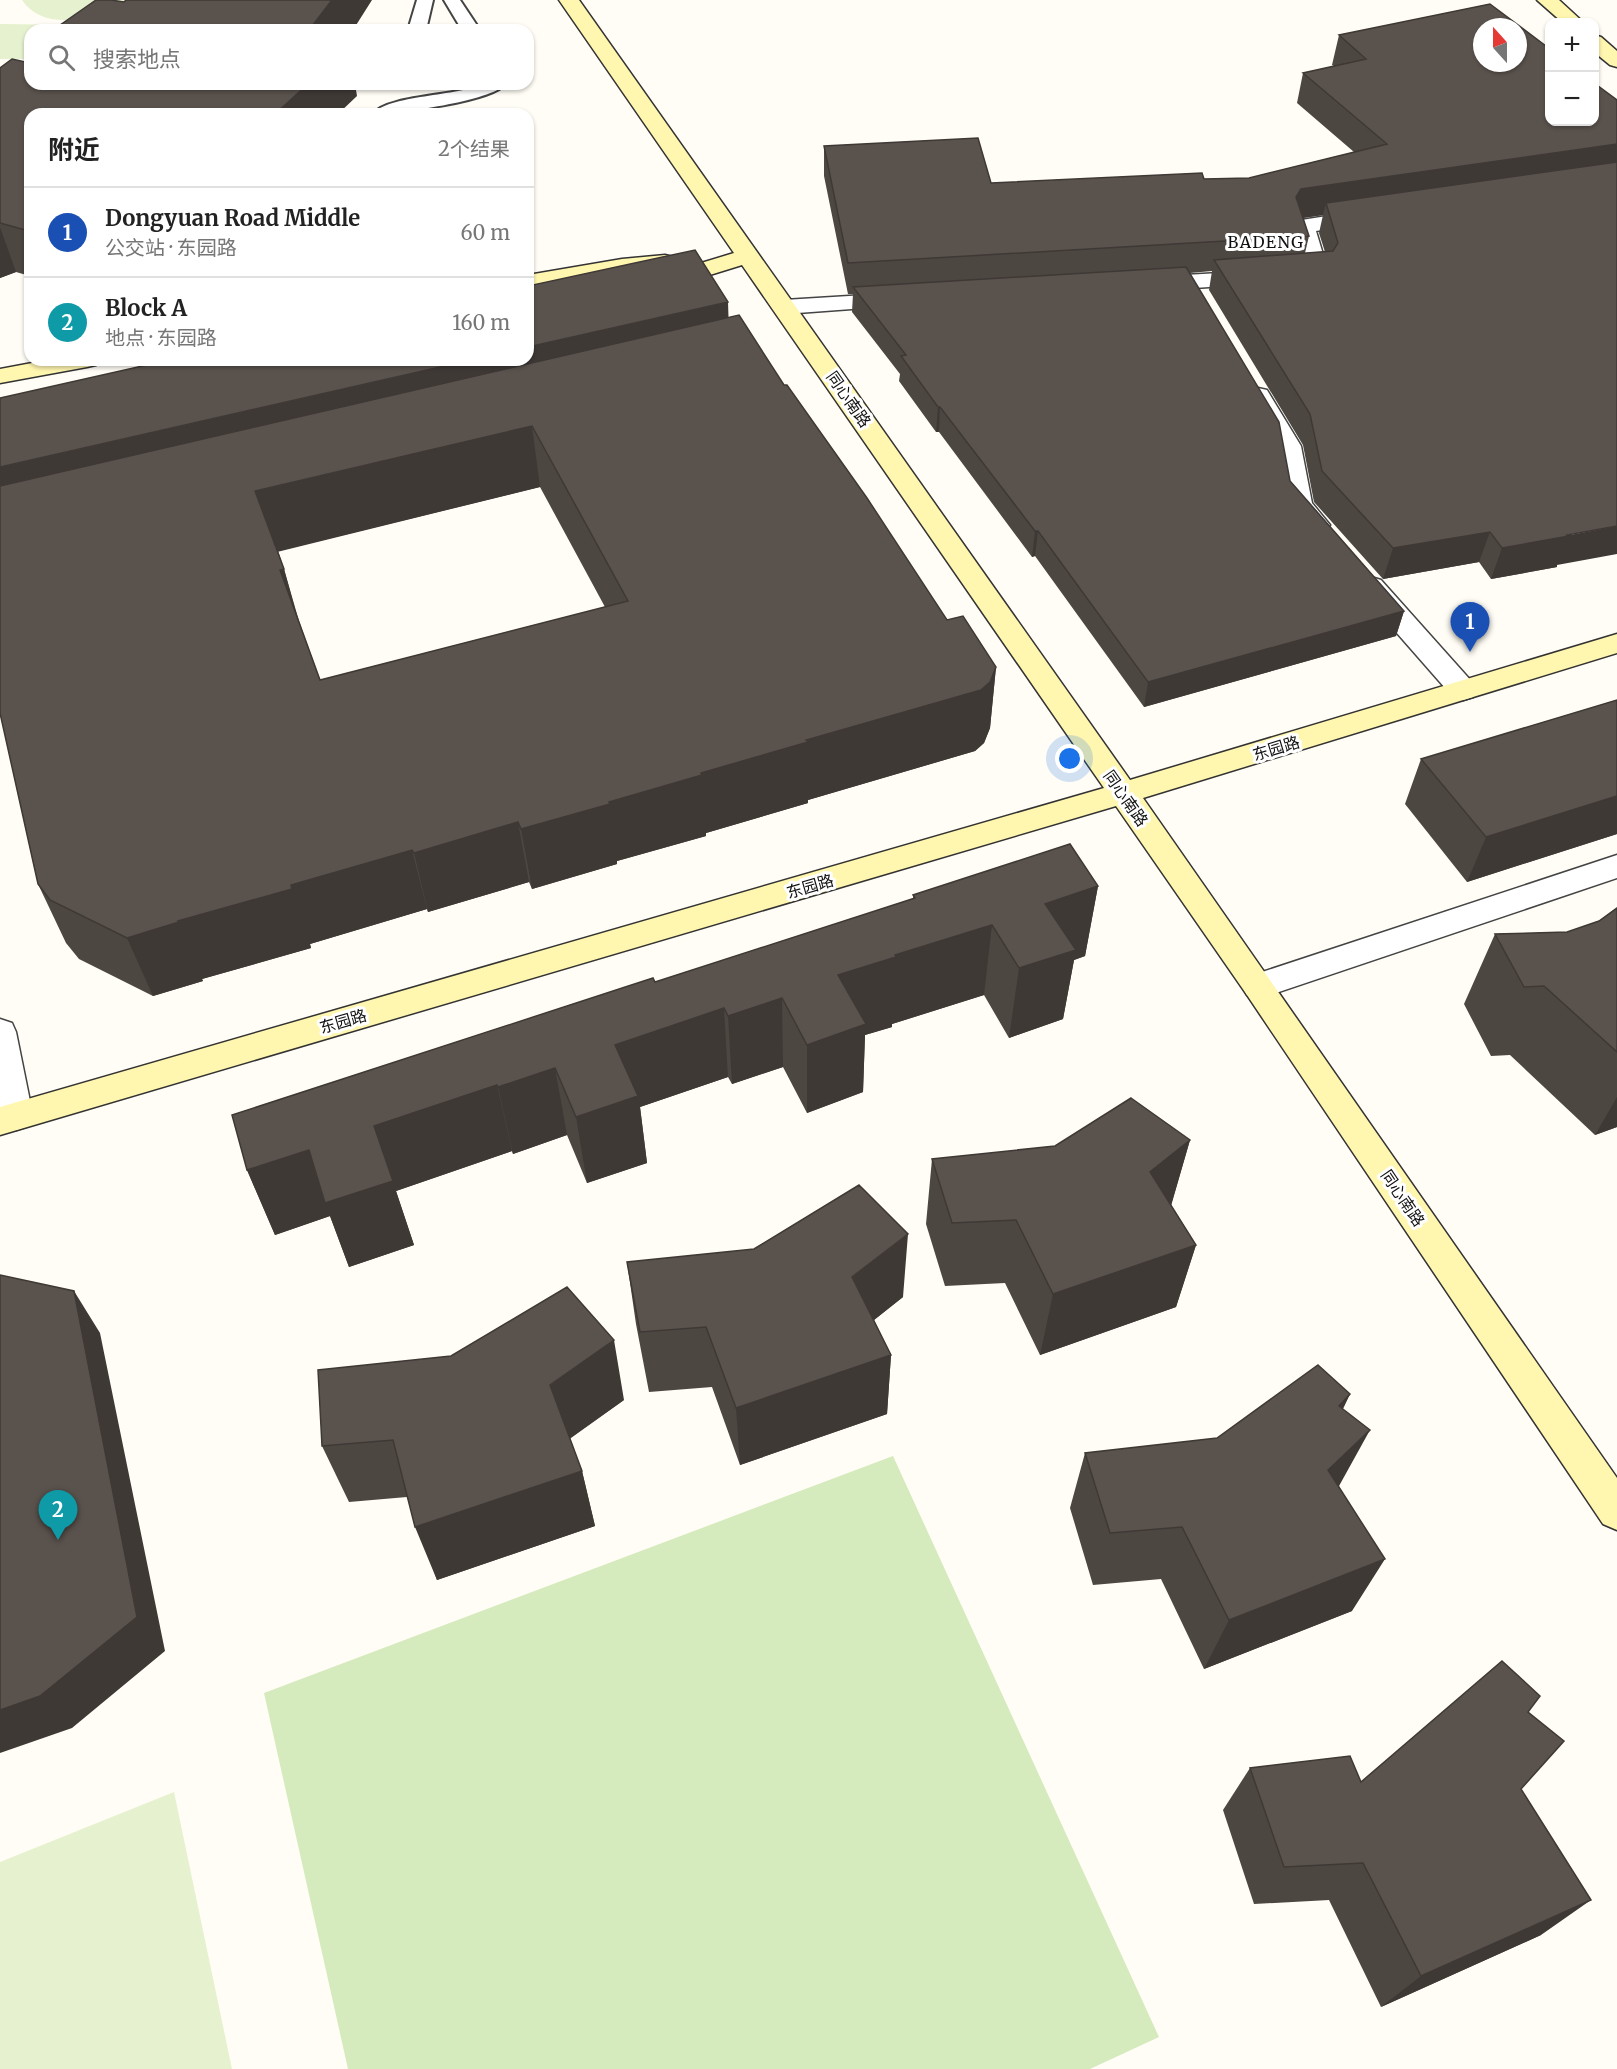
<!DOCTYPE html>
<html lang="zh">
<meta charset="utf-8">
<style>
body{margin:0;font-family:Merriweather,"Noto Sans SC",serif;background:#f6f6f6;color:#222}
.controls{position:absolute;right:18px;top:18px;display:grid;overflow:hidden;border-radius:12px;box-shadow:0 2px 4px #0004}
.controls button{width:54px;height:54px;display:grid;place-items:center;padding:0;border:0;border-bottom:2px solid #e0e0e0;background:#fff;color:#222;font:30px sans-serif}
.compass{position:absolute;left:1473px;top:18px;width:54px;height:54px;border-radius:50%;background:#fff;box-shadow:0 2px 4px #0004;rotate:339deg}
.you{position:absolute;left:1070px;top:759px;width:21px;height:21px;margin:-15px;border:4px solid #fff;border-radius:50%;background:#1a73e8;box-shadow:0 0 0 9px #1a73e833}
.badge{display:grid;place-items:center;width:39px;height:39px;border-radius:50%;background:#c4262e;color:#fff;font-size:20px;font-weight:700}
.pin{position:absolute;translate:-50% -50px;filter:drop-shadow(0 2px 3px #0008)}
.pin::after{content:'';position:absolute;top:32px;width:21px;height:18px;background:inherit;clip-path:polygon(0 0,100% 0,50% 100%)}
.list{margin:0;padding:0;list-style:none}
h2{display:flex;justify-content:space-between;align-items:center;height:78px;margin:0;padding:0 24px;font-size:26px}
h2 small{font-size:20px;font-weight:400;color:#767676}
.list li{display:grid;grid-template-columns:39px 1fr auto;gap:18px;align-items:center;box-sizing:border-box;height:90px;padding:0 24px;border-top:2px solid #e0e0e0}
.list b{display:block;font-size:22px;white-space:nowrap}
.list p{margin:0;font-size:20px;white-space:nowrap;color:#767676}
.list em{font-size:20px;font-style:normal;color:#767676}
.icon{flex:none;width:33px;height:33px;fill:none;stroke:currentColor;stroke-width:2;stroke-linecap:round;stroke-linejoin:round}
.map{position:relative;flex:none;width:1617px;height:2069px;overflow:hidden}
.search{position:absolute;background:#fff;box-shadow:0 2px 4px #0004;left:24px;top:24px;width:510px;height:66px;display:flex;align-items:center;gap:15px;box-sizing:border-box;padding:0 21px;border-radius:18px;color:#767676;font-size:22px}
.panel{position:absolute;background:#fff;box-shadow:0 2px 4px #0004;left:24px;top:108px;width:510px;height:258px;border-radius:18px}
.map>svg:first-child{display:block}
.green{fill:#d5ebbd}
.pitch{fill:#e6f2cf}
.lines{fill:none;stroke-linecap:round;stroke-linejoin:round}
.lane-casing{stroke:#444;stroke-width:4}
.street-casing{stroke:#444;stroke-width:3}
.secondary-casing{stroke:#333;stroke-width:3}
.lane{fill:#fff;fill-rule:evenodd}
.street{fill:#fff;fill-rule:evenodd}
.secondary{fill:#fff6b0;fill-rule:evenodd}
.wall{fill:#4d4742;fill-rule:evenodd}
.shaded-wall{fill:#3f3936}
.building{fill:#5a524d;stroke:#3f3936;stroke-width:1.5;fill-rule:evenodd}
.labels{text-anchor:middle;stroke-width:6;stroke-linejoin:round;paint-order:stroke}
.far-quarter-label{font-size:16px;letter-spacing:1.5px;fill:#111;stroke:#fff}
.street-label{font-size:16px;fill:#111;stroke:#fff}
</style>
<div class="map">
<svg width="1617" height="2069" viewBox="0 0 1617 2069">
<rect width="100%" height="100%" fill="#fffdf5"/>
<!-- green -->
<path class="green" d="M893 1456 1159 2037 1090 2069H348L264 1693Z"/>
<!-- pitch -->
<path class="pitch" d="M22 0H143C108 11 49 39 22 0Z
M0 24 89 25 86 30H30V59H0Z
M174 1792 232 2069H0V1862Z"/>
<g class="lines">
<defs>
<path id="lane" d="M417 0H433L426 30H408Z
M444 0H460L480 30H462Z
M483 84H505C493 101 396 114 373 114 387 95 460 96 483 84Z"/>
<path id="street" d="M1366 210 1374 212 1377 217 1374 222 1316 231 1329 274 1326 279 1150 291 1142 289 1138 284 1142 279 1150 277 1305 268 1292 226 1295 221Z
M898 293 906 295 910 300 906 305 784 314 776 312 772 307 776 302 784 300Z
M1258 388 1267 390 1301 446 1312 503 1330 525 1326 531 1317 533 1308 531 1286 505 1275 446 1246 395 1249 390Z
M1371 577 1381 580 1473 683 1477 690 1473 697 1463 700 1453 697 1361 592 1357 586 1361 580Z
M1617 855V878L1258 999 1247 995 1242 986 1247 977Z
M0 1019 12 1023 16 1032 33 1116 28 1126 16 1130 4 1126 0 1118Z"/>
<path id="secondary" d="M559 0H579L1130 780 1617 634V653L1143 798 1617 1478V1530L1603 1524 1247 995 1116 806 0 1135V1107L1104 788 742 265 671 287 663 289 655 287 651 282 655 277 734 253Z
M1537 0H1559L1583 22H1562Z
M1594 35 1601 37 1617 51V67L1610 65 1594 52Z
M665 255 673 257 676 262 673 267 528 289V275L622 259Z
M48 360H99L96 365 87 367 0 383V369Z"/>
</defs>
<!-- lane casing -->
<use href="#lane" class="lane-casing"/>
<!-- street casing -->
<use href="#street" class="street-casing"/>
<!-- secondary casing -->
<use href="#secondary" class="secondary-casing"/>
<!-- lane -->
<use href="#lane" class="lane"/>
<!-- street -->
<use href="#street" class="street"/>
<!-- secondary -->
<use href="#secondary" class="secondary"/>
</g>
<!-- wall -->
<path class="wall" d="M1490 4 1557 565V567L1491 579 1479 562 1383 579 1314 502 1303 445 1209 290 1212 271 1190 273 1290 481 1404 611 1396 636 1144 707 1035 556 1032 557 939 432H936L899 381 900 374 852 312 853 294H848L824 176V146L991 183 1249 178 1354 152 1297 103 1303 73 1334 66 1332 65 1339 35ZM1323 215 1319 233 1325 252 1305 253 1309 236 1303 218Z
M0 68 30 84 357 96 30 114V276L16 272 0 278Z
M729 318 784 385 947 620 996 667 990 728 984 743 975 751 808 800V803L706 833V836L617 861V864L532 889 529 882 428 912 427 909 310 944 311 948 202 979 203 981 153 996 79 959 66 943 38 884 0 713 528 360ZM540 487 605 607 320 680 299 621 284 569 278 551Z
M1617 700V834L1467 882 1405 804 1421 759Z
M1098 886 1085 956 1074 960 1063 1019 1009 1038 984 995 892 1024V1027L865 1035 863 1092 807 1113 783 1067 732 1084 728 1077 640 1107 647 1163 587 1183 567 1135 513 1154 512 1151 396 1191 414 1245 349 1267 330 1216 275 1235 247 1170 655 982 913 899V895Z
M1617 908V1127L1595 1135 1510 1055 1491 1056 1464 1004 1495 934 1567 932 1599 921Z
M1190 1140 1171 1205 1196 1245 1176 1307 1040 1355 1005 1283 945 1286 926 1224 932 1159Z
M627 1262 903 1297 874 1320 891 1355 887 1414 740 1465 712 1387 649 1392 636 1324Z
M1350 1394 1343 1409 1339 1487 1352 1611 1204 1669 1161 1579 1093 1585 1070 1508 1085 1453 1217 1438Z
M624 1400 570 1438 582 1471 595 1526 437 1580 407 1497 349 1502 322 1446Z
M1528 1712 1521 1789 1541 1935 1381 2007 1329 1900 1254 1904 1223 1810 1250 1768 1361 1782Z"/>
<!-- shaded-wall -->
<path class="shaded-wall" d="M332 0H372L353 30H309Z
M308 84H355L357 96 338 114H275Z
M1617 144V173L1326 203 1323 215 1295 219 1296 197 1301 189Z
M0 227 16 272 0 278Z
M728 302 730 363 0 535V467L471 360H528V347Z
M938 407H940L939 432H936Z
M532 426 540 487 273 553 255 491Z
M1617 526V554L1557 565V567L1491 579 1502 548Z
M1035 531H1038L1035 556 1032 557Z
M1490 532 1479 562 1383 579 1393 548Z
M284 569 301 631 280 570Z
M1404 611 1396 636 1144 707 1148 682Z
M996 667 990 728 984 743 975 751 808 800V803L706 833V836L617 861V864L532 889 521 829 701 773Z
M1617 796V834L1467 882 1486 837Z
M518 822 529 882 428 912 414 853Z
M412 850 427 909 310 944 311 948 202 979 203 981 153 996 127 938 178 921 291 885Z
M1098 886 1085 956 1074 960 1063 1019 1009 1038 1019 968 1045 904Z
M992 925 984 995 892 1024V1027L865 1035 863 1092 807 1113V1045L838 975 895 955Z
M782 998 783 1067 732 1084 728 1016Z
M724 1008 728 1077 640 1107 647 1163 587 1183 576 1117 615 1045Z
M555 1068 567 1135 513 1154 498 1087Z
M497 1085 512 1151 396 1191 414 1245 349 1267 330 1216 275 1235 247 1170 374 1126Z
M1617 1097V1127L1595 1135Z
M1190 1140 1171 1206 1150 1172Z
M908 1234 903 1297 850 1339 852 1277Z
M1196 1245 1176 1307 1040 1355 1053 1294Z
M74 1291 100 1333 165 1651 72 1728 0 1753V1710Z
M614 1340 624 1400 564 1443 550 1385Z
M891 1355 887 1414 740 1465 736 1408Z
M1350 1394 1321 1451 1339 1406Z
M1370 1430 1339 1486 1328 1470Z
M582 1471 595 1526 437 1580 415 1527Z
M1385 1559 1352 1611 1204 1669 1229 1620Z
M1591 1900 1541 1935 1381 2007 1421 1976Z"/>
<!-- building -->
<path class="building" d="M96 0H111L124 2 126 0H332L309 30H53Z
M1490 4 1550 49V122H1594V83L1617 100V144L1301 189 1296 197 1309 236 848 263 824 146 978 138 991 183 1202 173 1204 179 1249 178 1387 144 1303 73 1366 59 1339 35ZM1482 27H1518V63H1482Z
M12 59 30 63V84H308L275 114H30V231H29L0 223V68Z
M1617 162V526L1567 535 1569 536 1502 548 1490 532 1393 548 1322 471 1310 414 1214 260 1333 251 1338 243 1326 203Z
M695 250 728 302 528 347V286Z
M1186 267 1279 422 1290 481 1404 611 1148 682 1038 531H1035L940 407H938L901 356 906 355 853 287Z
M739 315 784 385H787L867 498 947 620 963 616 996 667 990 682 981 690 806 740 808 742 701 773 702 775 609 802 610 804 521 829 518 822 414 853 412 850 291 885 292 889 178 921 179 922 127 938 50 900 38 884 0 713V486ZM532 426 628 601 320 680 280 570 284 569 255 491Z
M169 360H471L0 467V398Z
M1617 700V796L1486 837 1421 759Z
M1070 844 1098 886 1045 904 1076 950 1019 968 992 925 895 955 896 957 838 975 866 1024 807 1045 782 998 728 1016 724 1008 615 1045 638 1096 576 1117 555 1068 498 1087 497 1085 374 1126 393 1181 325 1203 309 1150 247 1170 232 1115 653 978 655 982 915 898 913 895Z
M1617 908V1052L1544 986 1524 987 1495 934 1567 932 1599 921Z
M1131 1098 1190 1140 1150 1172 1196 1245 1053 1294 1016 1220 952 1223 932 1159 1055 1146Z
M859 1185 908 1234 852 1277 891 1355 736 1408 706 1327 640 1332 627 1262 754 1249Z
M0 1275 74 1291 137 1617 40 1696 0 1710Z
M567 1287 614 1340 550 1385 582 1471 415 1527 393 1440 322 1446 318 1370 451 1356Z
M1318 1365 1350 1394 1339 1406 1370 1430 1328 1470 1385 1559 1229 1620 1182 1527 1110 1533 1085 1453 1217 1438Z
M1502 1661 1540 1696 1528 1712 1564 1741 1521 1789 1591 1900 1421 1976 1363 1863 1284 1867 1250 1768 1350 1756 1361 1782Z"/>
<g class="labels">
<!-- far-quarter labels -->
<g class="far-quarter-label">
<text x="1266" y="248">BADENG</text>
</g>
<!-- street labels -->
<g class="street-label">
<text transform="translate(849 399) rotate(55)" y="6">同心南路</text>
<text transform="translate(1276 748) rotate(-17)" y="6">东园路</text>
<text transform="translate(1126 798) rotate(55)" y="6">同心南路</text>
<text transform="translate(810 886) rotate(-16)" y="6">东园路</text>
<text transform="translate(343 1021) rotate(-16)" y="6">东园路</text>
<text transform="translate(1403 1198) rotate(56)" y="6">同心南路</text>
</g>
</g>
</svg>
<div class="controls">
<button>+</button>
<button>−</button>
</div>
<svg class="compass" viewBox="-18 -18 36 36"><path d="M0-13l5 13h-10z" fill="#e53935"/><path d="M0 13l5-13h-10z" fill="#767676"/></svg>
<div class="you"></div>
<div class="pin badge" style="left:1470px;top:652px;background:#1a4fb4">1</div>
<div class="pin badge" style="left:58px;top:1540px;background:#0f9aa8">2</div>
<div class="search"><svg class="icon" aria-label="search" viewBox="0 0 24 24"><circle cx="10" cy="10" r="6"/><path d="M15 15l6 6"/></svg>搜索地点</div>
<section class="panel">
<h2>附近<small>2个结果</small></h2>
<ul class="list">
<li><span class="badge" style="background:#1a4fb4">1</span><div><b>Dongyuan Road Middle</b><p>公交站 · 东园路</p></div><em>60 m</em></li>
<li><span class="badge" style="background:#0f9aa8">2</span><div><b>Block A</b><p>地点 · 东园路</p></div><em>160 m</em></li>
</ul>
</section>
</div>
